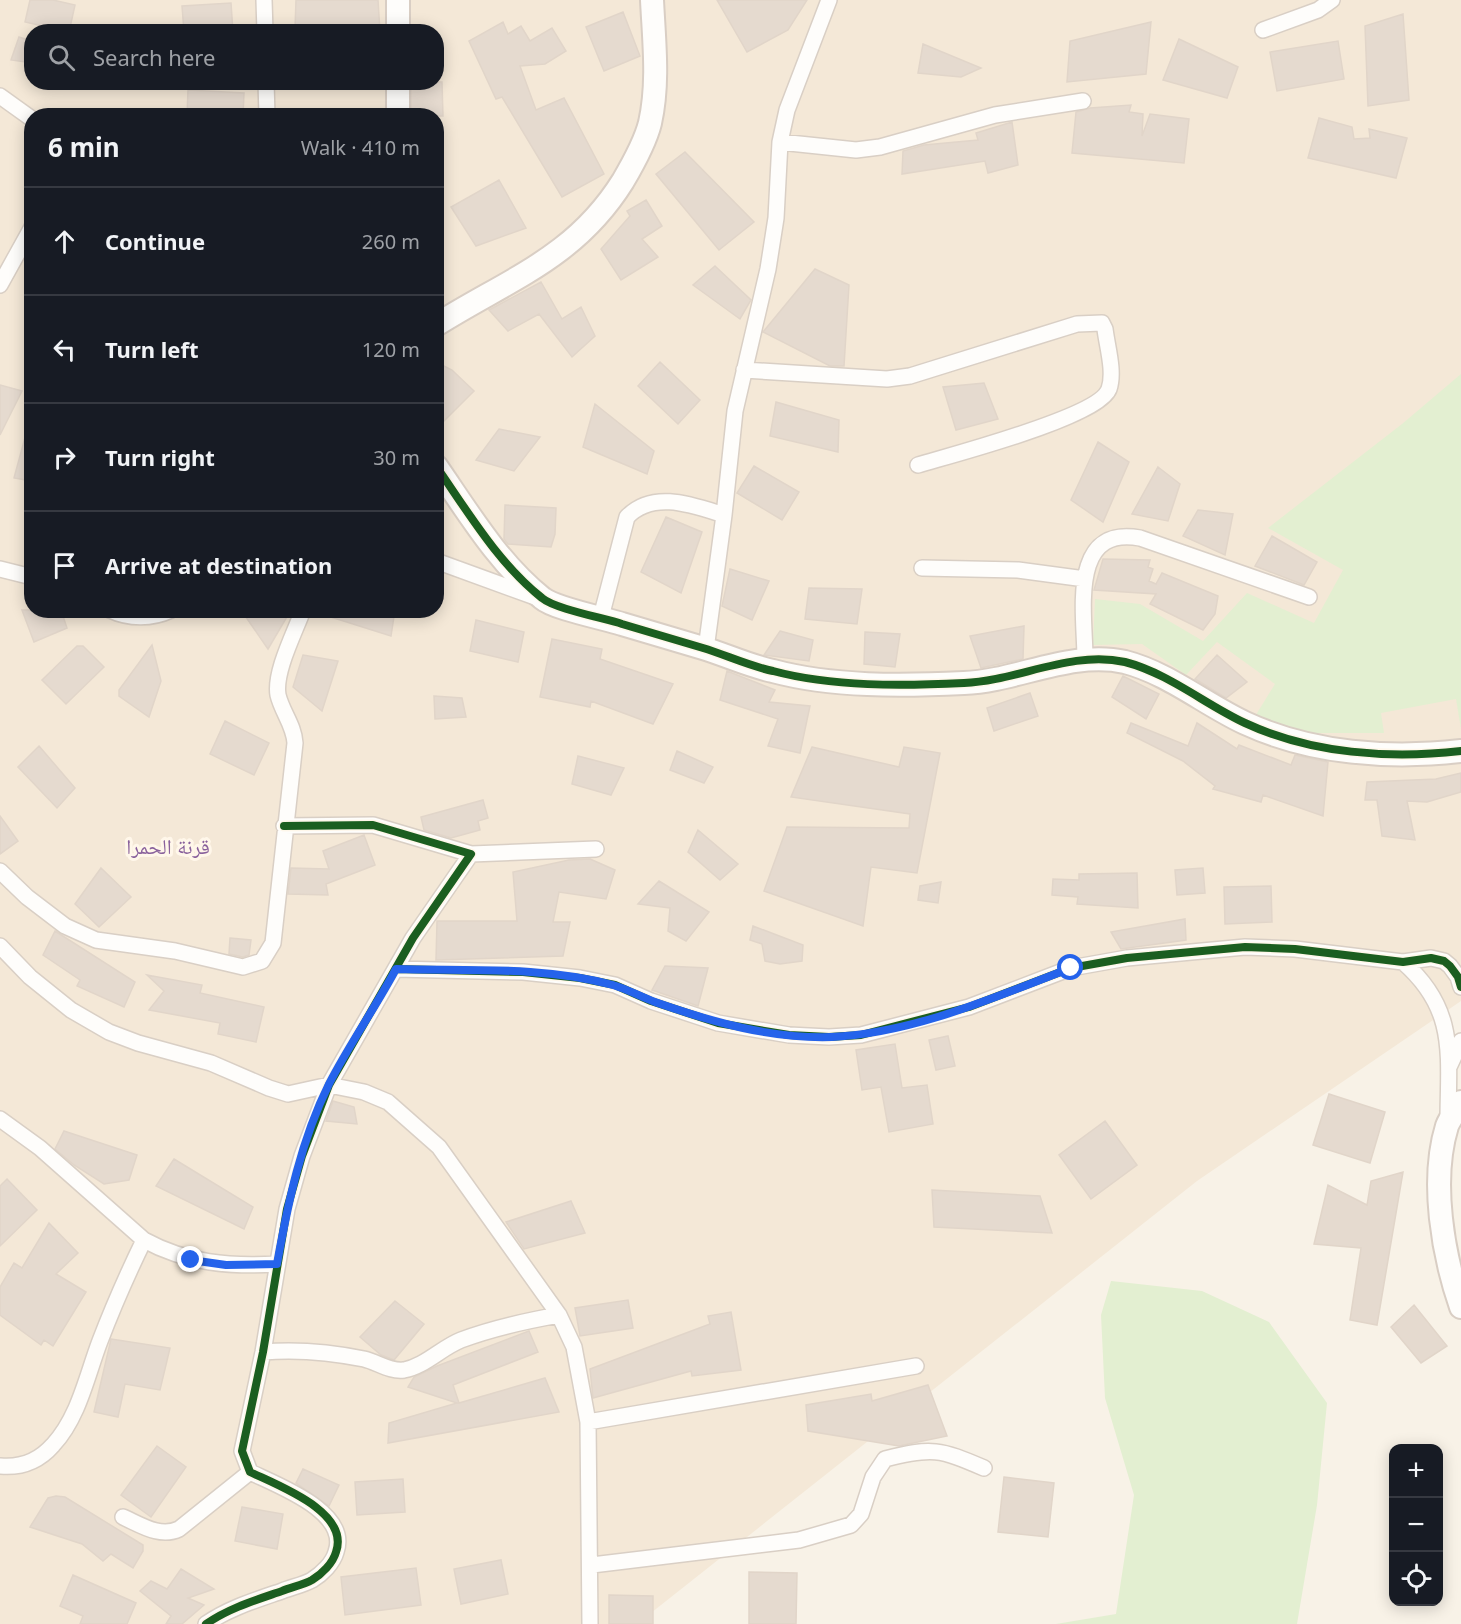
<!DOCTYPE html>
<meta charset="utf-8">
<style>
body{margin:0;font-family:"Noto Sans","Noto Naskh Arabic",sans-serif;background:#242831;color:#f1f3f6}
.controls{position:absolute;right:18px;bottom:18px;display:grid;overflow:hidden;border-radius:12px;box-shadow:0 3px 15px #0003}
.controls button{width:54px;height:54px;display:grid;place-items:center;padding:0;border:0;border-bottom:2px solid #363941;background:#171b24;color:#f1f3f6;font:30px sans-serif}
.stop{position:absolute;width:18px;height:18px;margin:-14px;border:4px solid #2563eb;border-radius:50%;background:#fff}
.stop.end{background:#2563eb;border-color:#fff;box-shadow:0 2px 6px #0008}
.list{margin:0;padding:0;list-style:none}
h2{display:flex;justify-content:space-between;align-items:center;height:78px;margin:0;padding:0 24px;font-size:26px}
h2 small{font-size:20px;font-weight:400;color:#9ea1a6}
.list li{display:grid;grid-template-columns:39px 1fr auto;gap:18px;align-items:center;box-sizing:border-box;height:108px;padding:0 24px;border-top:2px solid #363941}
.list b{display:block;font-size:22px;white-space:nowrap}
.list em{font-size:20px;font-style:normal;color:#9ea1a6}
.icon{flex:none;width:33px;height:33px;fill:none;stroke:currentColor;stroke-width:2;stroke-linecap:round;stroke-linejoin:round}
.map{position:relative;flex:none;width:1461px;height:1624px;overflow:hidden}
.search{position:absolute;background:#171b24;box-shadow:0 3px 15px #0003;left:24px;top:24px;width:420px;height:66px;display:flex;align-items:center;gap:15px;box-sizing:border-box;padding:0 21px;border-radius:24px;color:#9ea1a6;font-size:22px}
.panel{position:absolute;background:#171b24;box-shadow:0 3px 15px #0003;left:24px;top:108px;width:420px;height:510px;border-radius:24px}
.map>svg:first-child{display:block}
.residential{fill:#f4e8d7;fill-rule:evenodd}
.green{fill:#e3efd1}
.building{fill:#e5dacf;stroke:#e1d5c9;stroke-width:1.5}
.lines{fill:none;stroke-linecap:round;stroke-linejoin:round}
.street-casing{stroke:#d9cfc5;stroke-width:18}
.secondary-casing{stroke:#d9cec4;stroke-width:26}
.street{stroke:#fefdfb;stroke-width:15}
.secondary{stroke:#fefdfb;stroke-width:22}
.cycleway-casing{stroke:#fff7ea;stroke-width:11}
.cycleway{stroke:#1b5e20;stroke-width:8}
.route{stroke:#2563eb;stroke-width:8}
.labels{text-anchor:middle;stroke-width:6;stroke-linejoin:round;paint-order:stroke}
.quarter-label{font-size:21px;fill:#89619c;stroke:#fff7ea}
</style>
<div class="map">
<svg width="1461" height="1624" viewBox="0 0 1461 1624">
<rect width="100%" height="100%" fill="#f8f2e7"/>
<!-- residential -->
<path class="residential" d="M0 0H1461V1001L1197 1181 637 1624H0ZM32 32H436V82H32ZM32 116H436V610H32Z"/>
<!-- green -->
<path class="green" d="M1461 374V729L1456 699 1381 713 1384 733H1314L1254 718 1275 684 1217 642 1186 675 1142 644 1093 645 1095 599 1140 604 1203 641 1247 593 1314 623 1343 570 1268 528 1402 424Z
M1111 1281 1202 1291 1269 1322 1327 1403 1317 1505 1297 1624H1056L1116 1614 1134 1495 1105 1398 1101 1315Z"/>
<!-- building -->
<path class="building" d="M30 0H53L75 5 69 32 25 22Z
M296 0H378L380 32H298L295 29Z
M717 0H807L788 30 747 52Z
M231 3 233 32H184L182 6Z
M623 12 640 56 604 71 586 27Z
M1403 14 1409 100 1368 106 1365 26Z
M503 22 508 34 521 26 530 41 552 28 566 51 545 64 520 66 536 110 564 98 604 174 562 197 502 97 496 99 469 41Z
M1151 22 1146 74 1067 82 1070 41Z
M19 37 32 41V63L11 60Z
M1179 39 1238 67 1227 98 1163 80Z
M1338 41 1344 79 1277 91 1270 52Z
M923 44 981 68 961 77 918 73Z
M411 82H442L443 116H411Z
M188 90 244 93 243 116H187Z
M1131 105 1129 112 1143 114 1142 136 1150 114 1189 119 1184 163 1072 153 1076 112 1090 108Z
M1319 118 1352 127 1354 139 1370 138 1369 129 1407 138 1396 178 1308 158Z
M1012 122 1018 165 988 173 985 161 902 174 903 151 924 145 978 140 976 133Z
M685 152 754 222 719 250 656 174Z
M499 180 526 228 476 246 451 207Z
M646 200 662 226 642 239 658 257 621 280 601 249 630 216 627 211Z
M715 266 751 300 740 319 693 285Z
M815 269 849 285 844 366H830L763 332Z
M541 282 562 319 581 307 595 336 572 357 539 314 508 331 489 310Z
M436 362 452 370 474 391 436 429Z
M660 362 700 400 678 424 638 386Z
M984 383 998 419 956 430 943 387Z
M0 385 22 391 0 435Z
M776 402 839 420 838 452 770 436Z
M595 404 654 451 647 474 583 447Z
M499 429 540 437 514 471 476 460Z
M27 430 32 431V481L14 478Z
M1098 442 1129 462 1103 522 1071 500Z
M754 466 799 492 782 520 737 493Z
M1158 467 1180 484 1168 521 1132 514Z
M505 505 556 508 555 534 551 547 508 544 504 539Z
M1198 510 1233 514 1225 555 1183 536Z
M666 517 702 532 681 593 641 572Z
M1272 536 1317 562 1304 585 1255 566Z
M1103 559 1150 560 1148 567 1153 569 1149 581 1156 584 1162 573 1218 596 1215 614 1203 630 1150 604 1156 594 1094 590Z
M730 569 769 581 752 620 722 606Z
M809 588 862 589 857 624 805 619Z
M22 610H61L67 628 34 642Z
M241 610H291L268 649Z
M321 610H395L391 636 321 614Z
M476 620 524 632 518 662 470 651Z
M1024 626 1023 659 981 668 970 636Z
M780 631 813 640 809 661 764 655Z
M865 632 900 634 895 667 864 664Z
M552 639 602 649 600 659 673 684 653 724 591 701 590 707 540 697Z
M152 645 161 681 149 717 119 696V690Z
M77 646H83L104 667 66 704 42 680Z
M303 655 338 661 322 711 293 687Z
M1217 655 1247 682 1226 698 1195 679Z
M727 671 775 690 769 702 810 706 800 753 768 746 778 719 720 700Z
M1123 676 1159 694 1146 719 1112 697Z
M1030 693 1038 716 994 731 987 708Z
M434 696 462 698 466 717 435 719Z
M225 721 269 743 254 775 210 754Z
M1131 723 1188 746 1197 723 1237 749 1239 745 1291 765 1295 755 1328 762 1323 816 1263 795 1261 802 1213 789 1215 786 1183 761 1127 733Z
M39 746 75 788 57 808 18 767Z
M812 747 899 767 904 747 940 753 917 873 871 867 863 926 764 891 787 827 909 828 910 814 791 797Z
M677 751 713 767 704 783 670 770Z
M578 756 624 768 611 795 572 784Z
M1461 773V792L1427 802 1407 801 1415 840 1382 836 1377 800H1365L1367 782 1436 779Z
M483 800 488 818 478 821 480 830 451 838 424 830 421 817Z
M0 816 18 841 0 854Z
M698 830 738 864 720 880 688 852Z
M364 835 375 865 326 884 328 895 288 894 291 868 329 869 323 851Z
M590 859 615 870 606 899 559 892 553 922H570L563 956 436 960 437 921H517L513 872 569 860Z
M101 868 131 897 99 927 75 904Z
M1203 868 1205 893 1177 895 1175 870Z
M1137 873 1138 908 1077 904 1078 897 1052 895 1053 879 1079 880V874Z
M659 881 709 912 686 941 668 931 670 908 638 904Z
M941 882 938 903 918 900 920 886Z
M1271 886 1272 922 1225 924 1224 887Z
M1185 919 1186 940 1121 949 1111 932Z
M753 926 803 945 802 961 780 964 765 961 762 944 750 940Z
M55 931 135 982 124 1007 77 986 80 980 43 955Z
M230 938 251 940 249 955 243 957 229 954Z
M665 966 708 968 698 1006 652 990Z
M147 975 202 985 200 993 264 1007 256 1042 218 1034 220 1023 149 1010 164 991Z
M948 1036 955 1066 936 1070 929 1040Z
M895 1044 902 1088 927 1085 933 1124 889 1132 881 1087 862 1090 856 1050Z
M1329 1094 1385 1112 1370 1163 1313 1145Z
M333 1101 354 1107 357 1124 326 1121Z
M1105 1121 1137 1165 1091 1199 1059 1155Z
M64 1131 137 1155 129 1180 104 1184 74 1165 55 1149Z
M174 1159 253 1207 244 1229 156 1186Z
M1403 1172 1377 1325 1350 1320 1361 1248 1314 1244 1328 1185 1367 1205 1371 1181Z
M7 1179 37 1210 0 1246V1186Z
M932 1190 1040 1196 1052 1233 934 1227Z
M571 1201 585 1233 524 1249 506 1222Z
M49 1223 78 1253 56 1274 86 1292 53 1346 44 1340 41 1345 0 1315V1287L14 1263 22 1268Z
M628 1300 633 1328 580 1336 575 1308Z
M395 1301 424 1324 394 1360 381 1355 360 1337Z
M1414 1305 1447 1346 1421 1363 1391 1327Z
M731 1312 741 1370 692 1376 691 1371 593 1398 590 1369 710 1324 708 1316Z
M529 1331 538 1352 453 1385 459 1403 545 1378 559 1412 388 1443 389 1423 457 1403 408 1387 414 1377 437 1366Z
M111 1339 170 1348 160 1390 125 1384 118 1417 94 1412Z
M928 1385 947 1436 899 1446 808 1431 806 1405 871 1394 872 1401Z
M157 1446 186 1467 151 1517 121 1495Z
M303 1469 339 1485 329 1506 296 1483Z
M1004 1477 1054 1483 1048 1537 998 1532Z
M403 1479 405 1512 357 1515 355 1482Z
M56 1496 65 1497 143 1545V1551L133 1568 111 1554 103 1561 82 1544 30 1527 48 1498Z
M242 1507 283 1514 277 1549 235 1541Z
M501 1560 508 1594 461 1604 454 1569Z
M416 1568 421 1605 345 1615 341 1577Z
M181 1569 214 1589 188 1598 204 1605 182 1624H166L171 1616 140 1591 151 1581 167 1589Z
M749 1572 797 1573 796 1624H749Z
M73 1575 136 1603 127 1624H80L83 1616 60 1606Z
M609 1595 653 1596V1624H609Z"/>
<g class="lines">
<defs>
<path id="street" d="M264 0 265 32
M1263 30 1318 10 1332 0
M266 82 267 116
M0 96 32 119
M780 142 856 150 880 147 995 115 1083 101
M0 285 32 227
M744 370 887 379 910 376 1077 324 1102 323 1105 329C1107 346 1115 372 1109 389 1099 417 951 455 918 465
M436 561 535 597
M922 568 1018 570 1085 579
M0 569 32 577
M110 610C129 619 152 619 171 610
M601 617 627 517C653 490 692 505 724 515L735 411 768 269 776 218 780 142 787 110 829 0
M706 649 724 515
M1085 659C1085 614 1068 525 1140 538L1309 597
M471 854 596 849
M0 871 27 897 65 926 96 940 175 951 243 967 262 961 273 943 295 743C294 725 282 712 278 695 274 672 295 632 303 610
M0 946 30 977 71 1010 109 1032 138 1043 211 1063 269 1088 288 1094 329 1085 364 1092 388 1102 439 1147 559 1315 574 1347 588 1422 590 1624
M1403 962C1458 1010 1448 1056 1448 1122
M396 969 523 972 580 978 615 985 651 1001 718 1023 789 1035 829 1037 861 1035 969 1007 1071 968 1127 958 1245 947 1295 949 1403 962 1431 958 1444 961 1450 966 1458 977 1461 987
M1449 1067 1461 1041
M0 1119 40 1148 144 1240
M263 1352C298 1349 330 1352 364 1359 377 1362 390 1372 404 1370 425 1366 441 1348 461 1340 493 1328 525 1321 559 1315
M588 1422 916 1366
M0 1466C21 1468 39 1461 53 1445 79 1417 87 1375 100 1341 113 1307 128 1273 144 1240 186 1263 230 1267 277 1264
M123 1517C141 1525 160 1538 179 1529L250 1472
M592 1565 799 1540 851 1525 861 1514 873 1477 885 1459C932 1447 940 1449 984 1468
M206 1624C229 1608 256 1600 282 1591 292 1587 303 1585 312 1580 322 1574 333 1563 336 1552 350 1512 279 1486 250 1472L242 1451 263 1352 287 1209 302 1156 329 1085 413 938 471 854 373 825 284 826"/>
<path id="secondary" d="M398 0V32
M398 116V82
M436 325C509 279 575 258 623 181 633 164 645 143 650 123 659 83 654 41 652 0
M436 466C468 512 498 563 542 598 555 609 604 618 622 624 649 632 676 640 703 648 726 655 749 666 773 671 833 687 902 686 964 683 1017 681 1071 650 1125 662 1168 673 1206 705 1245 723 1312 754 1390 759 1461 751
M1461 1102C1457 1110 1450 1118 1447 1126 1430 1181 1443 1255 1461 1307"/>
</defs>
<!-- street casing -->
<use href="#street" class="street-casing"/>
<!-- secondary casing -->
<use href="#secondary" class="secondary-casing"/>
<!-- street -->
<use href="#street" class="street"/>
<!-- secondary -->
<use href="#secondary" class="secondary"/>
<defs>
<path id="cycleway" d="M436 466C468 512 498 563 542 598 555 609 604 618 622 624 649 632 676 640 703 648 726 655 749 666 773 671 833 687 902 686 964 683 1017 681 1071 650 1125 662 1168 673 1206 705 1245 723 1312 754 1390 759 1461 751
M396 969 523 972 580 978 615 985 651 1001 718 1023 789 1035 829 1037 861 1035 969 1007 1071 968 1127 958 1245 947 1295 949 1403 962 1431 958 1444 961 1450 966 1458 977 1461 987
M206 1624C229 1608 256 1600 282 1591 292 1587 303 1585 312 1580 322 1574 333 1563 336 1552 350 1512 279 1486 250 1472L242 1451 263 1352 287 1209 302 1156 329 1085 413 938 471 854 373 825 284 826"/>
</defs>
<!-- cycleway casing -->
<use href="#cycleway" class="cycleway-casing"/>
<!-- cycleway -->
<use href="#cycleway" class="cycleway"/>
</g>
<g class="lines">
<!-- route -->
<path class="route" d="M191 1260 226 1265 277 1264C288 1203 301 1140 329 1084 349 1045 375 1008 396 969 467 971 544 966 613 985 627 989 641 997 655 1002 712 1022 771 1039 832 1037 914 1033 995 997 1071 968"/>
</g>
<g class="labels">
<!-- quarter labels -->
<g class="quarter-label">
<text x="168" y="854">قرنة الحمرا</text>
</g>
</g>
</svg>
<div class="controls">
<button>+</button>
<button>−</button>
<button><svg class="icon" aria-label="locate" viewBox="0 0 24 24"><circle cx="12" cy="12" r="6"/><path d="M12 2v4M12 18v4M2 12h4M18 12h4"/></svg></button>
</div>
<div class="stop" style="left:1071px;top:968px"></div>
<div class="stop end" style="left:191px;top:1260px"></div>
<div class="search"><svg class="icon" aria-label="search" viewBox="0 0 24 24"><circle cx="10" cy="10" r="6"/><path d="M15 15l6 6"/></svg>Search here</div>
<section class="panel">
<h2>6 min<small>Walk · 410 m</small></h2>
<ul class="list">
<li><svg class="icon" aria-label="ahead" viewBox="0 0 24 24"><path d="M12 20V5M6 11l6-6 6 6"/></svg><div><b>Continue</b></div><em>260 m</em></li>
<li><svg class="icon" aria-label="left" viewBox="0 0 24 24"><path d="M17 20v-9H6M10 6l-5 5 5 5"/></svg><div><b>Turn left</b></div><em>120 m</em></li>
<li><svg class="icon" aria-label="right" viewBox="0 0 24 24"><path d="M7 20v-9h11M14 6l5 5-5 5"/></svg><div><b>Turn right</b></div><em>30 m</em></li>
<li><svg class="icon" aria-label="arrive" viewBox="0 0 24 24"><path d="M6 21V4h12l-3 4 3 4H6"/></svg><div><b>Arrive at destination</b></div></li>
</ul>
</section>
</div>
